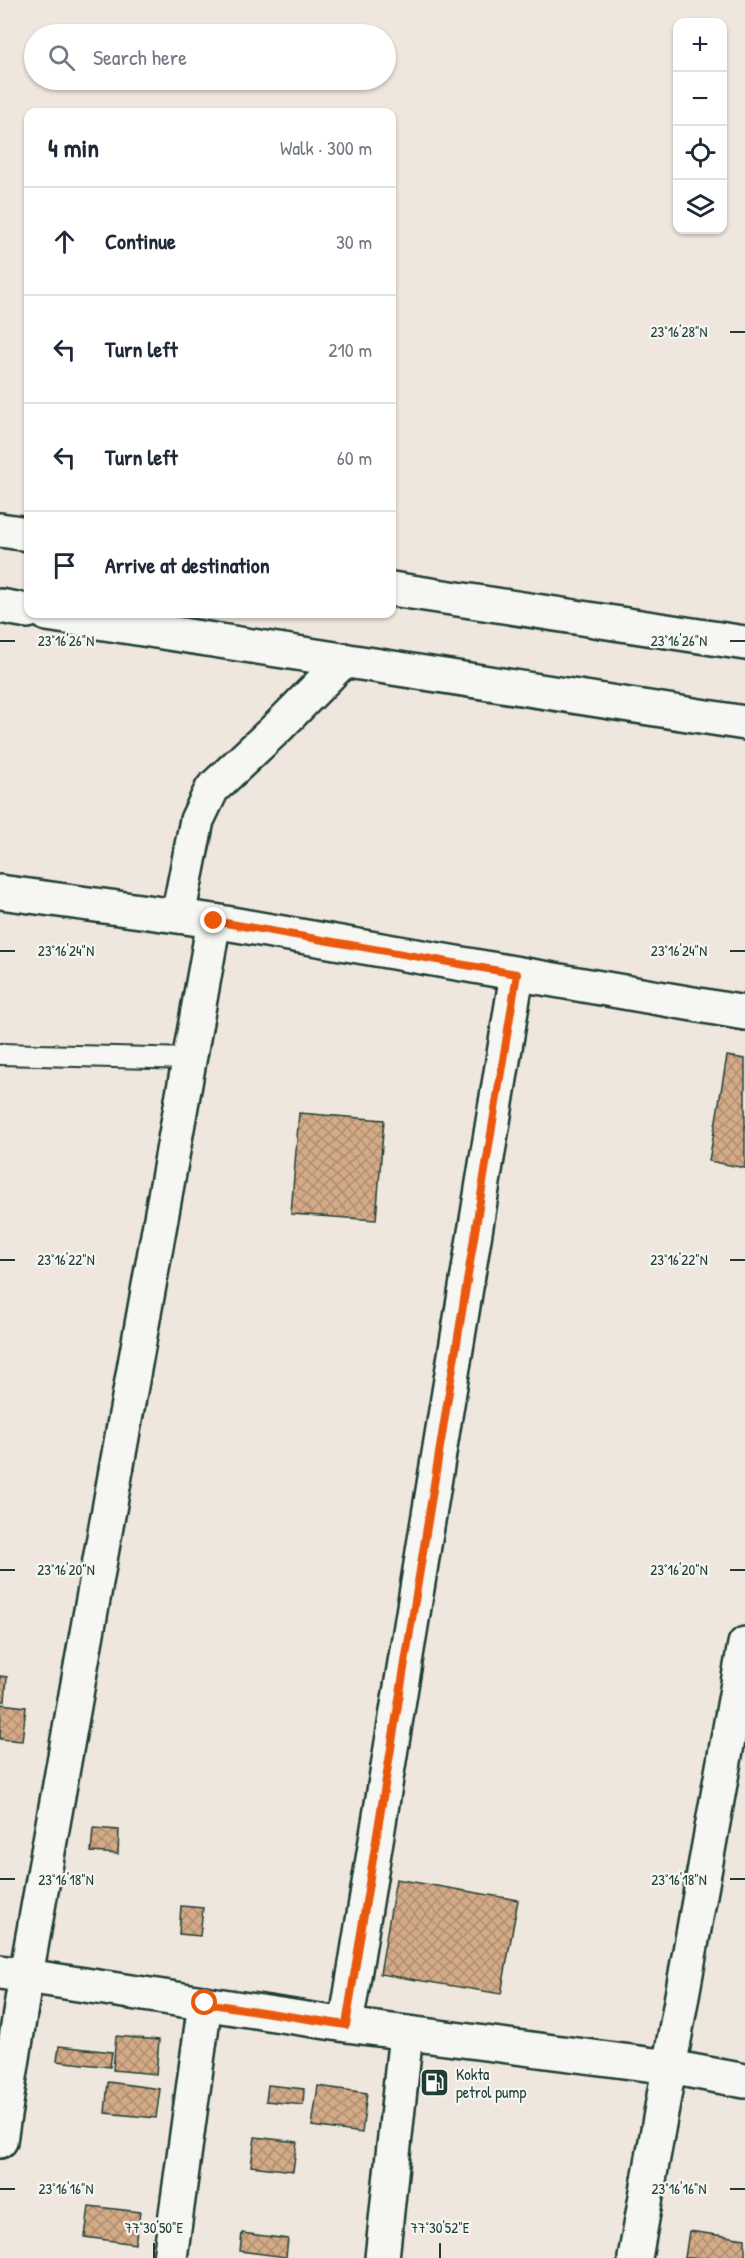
<!DOCTYPE html>
<meta charset="utf-8">
<style>
body{margin:0;font-family:"Patrick Hand",sans-serif;background:#f2f2f3;color:#1f2937}
.controls{position:absolute;right:18px;top:18px;display:grid;overflow:hidden;border-radius:12px;box-shadow:0 2px 4px #0004}
.controls button{width:54px;height:54px;display:grid;place-items:center;padding:0;border:0;border-bottom:2px solid #e0e1e3;background:#fff;color:#1f2937;font:30px sans-serif}
.stop{position:absolute;width:18px;height:18px;margin:-14px;border:4px solid #ea580c;border-radius:50%;background:#fff}
.stop.end{background:#ea580c;border-color:#fff;box-shadow:0 2px 6px #0008}
.list{margin:0;padding:0;list-style:none}
h2{display:flex;justify-content:space-between;align-items:center;height:78px;margin:0;padding:0 24px;font-size:26px}
h2 small{font-size:20px;font-weight:400;color:#747a83}
.list li{display:grid;grid-template-columns:39px 1fr auto;gap:18px;align-items:center;box-sizing:border-box;height:108px;padding:0 24px;border-top:2px solid #e0e1e3}
.list b{display:block;font-size:22px;white-space:nowrap}
.list em{font-size:20px;font-style:normal;color:#747a83}
.icon{flex:none;width:33px;height:33px;fill:none;stroke:currentColor;stroke-width:2;stroke-linecap:round;stroke-linejoin:round}
.map{position:relative;flex:none;width:745px;height:2258px;overflow:hidden}
.search{position:absolute;background:#fff;box-shadow:0 2px 4px #0004;left:24px;top:24px;width:372px;height:66px;display:flex;align-items:center;gap:15px;box-sizing:border-box;padding:0 21px;border-radius:33px;color:#747a83;font-size:22px}
.panel{position:absolute;background:#fff;box-shadow:0 2px 4px #0004;left:24px;top:108px;width:372px;height:510px;border-radius:12px}
.map>svg:first-child{display:block}
.building{fill:url(#building-cross-hatch);stroke:#1f3d34;stroke-width:1.5}
.lines{fill:none;stroke-linecap:round;stroke-linejoin:round}
.lane-casing{stroke:#1f3d34;stroke-width:24}
.street-casing{stroke:#1f3d34;stroke-width:38}
.secondary-casing{stroke:#1f3d34;stroke-width:38}
.lane{stroke:#f6f6f2;stroke-width:20}
.street{stroke:#f6f6f2;stroke-width:33}
.secondary{stroke:#f6f6f2;stroke-width:33}
.route{stroke:#ea580c;stroke-width:8}
.ticks{fill:none;stroke:#1f3d34;stroke-width:2}
.labels{text-anchor:middle;stroke-width:4.5;stroke-linejoin:round;paint-order:stroke}
.poi-label{font-size:16px;fill:#1f3d34;stroke:#f6f6f2;text-anchor:start}
.ticks-label{font-size:15px;text-anchor:middle;fill:#1f3d34;stroke:#f6f6f2;stroke-width:4.5;stroke-linejoin:round;paint-order:stroke}
</style>
<div class="map">
<svg width="745" height="2258" viewBox="0 0 745 2258">
<defs>
<pattern id="building-cross-hatch" width="8" height="8" patternUnits="userSpaceOnUse" patternTransform="scale(1.5)"><rect width="8" height="8" fill="#d5ab87"/><path d="M0 0l8 8M0 8l8-8" fill="none" stroke="#ac8c6f"/></pattern>
</defs>
<rect width="100%" height="100%" fill="#efe7dd"/>
<filter id="ink" filterUnits="userSpaceOnUse"><feTurbulence type="fractalNoise" baseFrequency=".0167" numOctaves="2"/><feDisplacementMap in="SourceGraphic" scale="12" xChannelSelector="R" yChannelSelector="G"/><feConvolveMatrix kernelMatrix="1 2 1 2 8 2 1 2 1" color-interpolation-filters="sRGB"/></filter>
<g filter="url(#ink)">
<!-- building -->
<path class="building" d="M727 1056 745 1059V1168L709 1161Z
M299 1113 384 1120 376 1220 291 1214Z
M0 1676 7 1677 5 1701H0Z
M1 1704 26 1707 22 1741 0 1739Z
M93 1828 119 1830 118 1854 91 1852Z
M396 1879 518 1900 501 1994 380 1974Z
M181 1906 203 1908 200 1936 179 1934Z
M116 2036 159 2040 156 2074 113 2070Z
M59 2046 112 2052 110 2067 57 2061Z
M108 2082 160 2089 156 2118 105 2113Z
M268 2085 304 2089 303 2105 266 2101Z
M318 2086 367 2093 362 2133 312 2126Z
M255 2137 297 2142 293 2171 251 2166Z
M89 2206 140 2212 135 2244 85 2237Z
M689 2231 745 2239V2258H685Z
M242 2233 288 2239 286 2257 240 2251Z"/>
<g class="lines">
<defs>
<path id="lane" d="M0 1054 190 1059"/>
<path id="street" d="M0 892 214 921 745 1013
M178 916 197 820 212 789 279 726 344 660
M0 1972 346 2025 670 2067 745 2081
M346 2025 517 974
M0 2141 26 1975 214 921
M170 2258 205 2003
M382 2258 406 2033
M635 2258 745 1644"/>
<path id="secondary" d="M0 530 28 534
M392 589 745 643
M0 606 28 611
M47 614 745 723"/>
</defs>
<!-- lane casing -->
<use href="#lane" class="lane-casing"/>
<!-- street casing -->
<use href="#street" class="street-casing"/>
<!-- secondary casing -->
<use href="#secondary" class="secondary-casing"/>
<!-- lane -->
<use href="#lane" class="lane"/>
<!-- street -->
<use href="#street" class="street"/>
<!-- secondary -->
<use href="#secondary" class="secondary"/>
</g>
</g>
<g class="lines" filter="url(#ink)">
<!-- route -->
<path class="route" d="M205 2003 346 2025 517 974 214 921"/>
</g>
<!-- ticks -->
<path class="ticks" d="M730 332H745M0 641H15M730 641H745M0 951H15M730 951H745M0 1260H15M730 1260H745M0 1570H15M730 1570H745M0 1879H15M730 1879H745M0 2189H15M730 2189H745M154 2243V2258M440 2243V2258"/>
<!-- icons -->
<defs>
<symbol id="fuel-square" viewBox="-11 -11 22 22"><rect x="-9" y="-9" width="18" height="18" rx="4" fill="#1f3d34" stroke="#f6f6f2"/><path d="M-5.5-6h7V0h2V4h1.3V-2.5L3-4.5l.8-.8L6-3V5H2.5V1h-1V6h-7ZM-4.2-4.7v3.2H.2V-4.7Z" fill="#fff"/></symbol>
</defs>
<g fill-rule="evenodd">
<use href="#fuel-square" x="418" y="2066" width="33" height="33"/>
</g>
<g class="labels">
<!-- poi labels -->
<g class="poi-label">
<text x="456" y="2080">Kokta<tspan x="456" dy="18">petrol pump</tspan></text>
</g>
</g>
<g class="ticks-label">
<text x="679" y="337">23°16'28"N</text>
<text x="66" y="646">23°16'26"N</text>
<text x="679" y="646">23°16'26"N</text>
<text x="66" y="956">23°16'24"N</text>
<text x="679" y="956">23°16'24"N</text>
<text x="66" y="1265">23°16'22"N</text>
<text x="679" y="1265">23°16'22"N</text>
<text x="66" y="1575">23°16'20"N</text>
<text x="679" y="1575">23°16'20"N</text>
<text x="66" y="1885">23°16'18"N</text>
<text x="679" y="1885">23°16'18"N</text>
<text x="66" y="2194">23°16'16"N</text>
<text x="679" y="2194">23°16'16"N</text>
<text x="154" y="2233">77°30'50"E</text>
<text x="440" y="2233">77°30'52"E</text>
</g>
</svg>
<div class="controls">
<button>+</button>
<button>−</button>
<button><svg class="icon" aria-label="locate" viewBox="0 0 24 24"><circle cx="12" cy="12" r="6"/><path d="M12 2v4M12 18v4M2 12h4M18 12h4"/></svg></button>
<button><svg class="icon" aria-label="layers" viewBox="0 0 24 24"><path d="M12 4l9 5-9 5-9-5zM3 14l9 5 9-5"/></svg></button>
</div>
<div class="stop" style="left:205px;top:2003px"></div>
<div class="stop end" style="left:214px;top:921px"></div>
<div class="search"><svg class="icon" aria-label="search" viewBox="0 0 24 24"><circle cx="10" cy="10" r="6"/><path d="M15 15l6 6"/></svg>Search here</div>
<section class="panel">
<h2>4 min<small>Walk · 300 m</small></h2>
<ul class="list">
<li><svg class="icon" aria-label="ahead" viewBox="0 0 24 24"><path d="M12 20V5M6 11l6-6 6 6"/></svg><div><b>Continue</b></div><em>30 m</em></li>
<li><svg class="icon" aria-label="left" viewBox="0 0 24 24"><path d="M17 20v-9H6M10 6l-5 5 5 5"/></svg><div><b>Turn left</b></div><em>210 m</em></li>
<li><svg class="icon" aria-label="left" viewBox="0 0 24 24"><path d="M17 20v-9H6M10 6l-5 5 5 5"/></svg><div><b>Turn left</b></div><em>60 m</em></li>
<li><svg class="icon" aria-label="arrive" viewBox="0 0 24 24"><path d="M6 21V4h12l-3 4 3 4H6"/></svg><div><b>Arrive at destination</b></div></li>
</ul>
</section>
</div>
